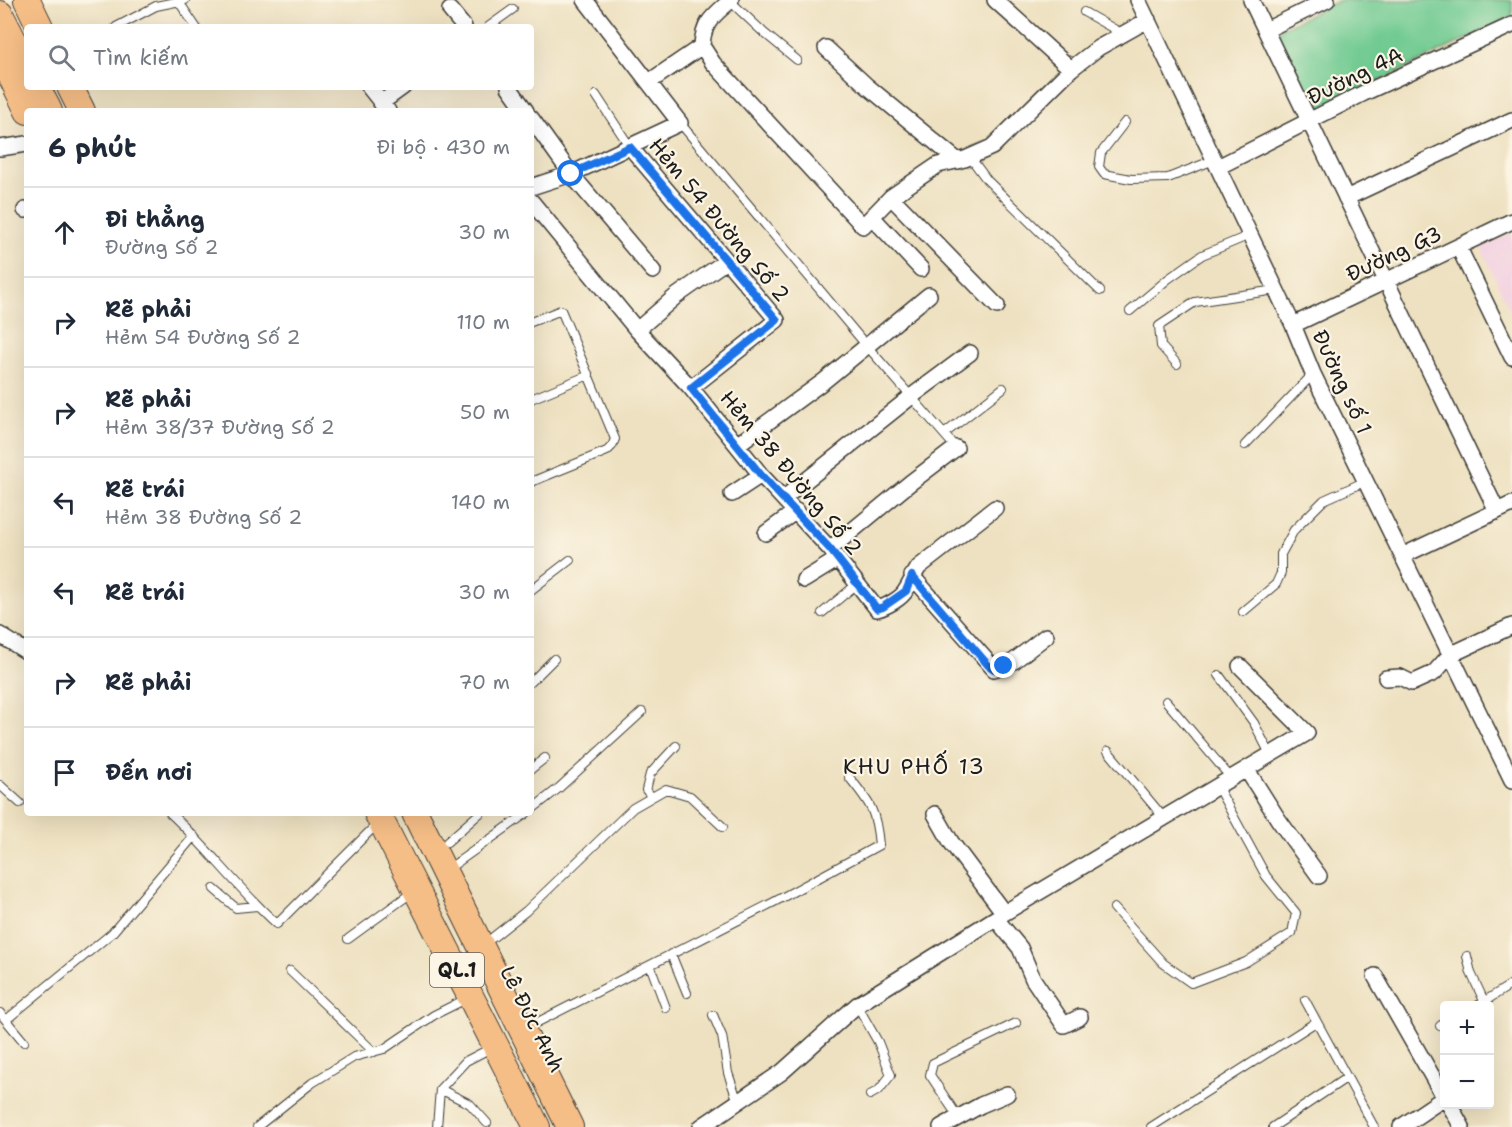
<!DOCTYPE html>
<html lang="vi">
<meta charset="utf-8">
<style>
body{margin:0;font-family:"Shantell Sans",sans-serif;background:#f6f6f7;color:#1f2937}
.controls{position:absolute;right:18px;bottom:18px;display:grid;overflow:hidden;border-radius:6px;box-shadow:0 6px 24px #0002}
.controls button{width:54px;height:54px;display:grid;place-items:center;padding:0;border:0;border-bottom:2px solid #e0e1e3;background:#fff;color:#1f2937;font:30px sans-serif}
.stop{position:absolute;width:18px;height:18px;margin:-14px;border:4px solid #1a73e8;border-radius:50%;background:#fff}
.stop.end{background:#1a73e8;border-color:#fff;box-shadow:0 2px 6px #0008}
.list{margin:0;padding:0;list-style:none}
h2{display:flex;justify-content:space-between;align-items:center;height:78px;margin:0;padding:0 24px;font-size:26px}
h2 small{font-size:20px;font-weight:400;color:#747a83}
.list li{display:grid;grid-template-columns:39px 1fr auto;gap:18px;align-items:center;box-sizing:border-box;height:90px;padding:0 24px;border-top:2px solid #e0e1e3}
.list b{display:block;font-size:22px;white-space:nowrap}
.list p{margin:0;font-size:20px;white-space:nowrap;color:#747a83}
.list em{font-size:20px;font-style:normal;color:#747a83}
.icon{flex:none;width:33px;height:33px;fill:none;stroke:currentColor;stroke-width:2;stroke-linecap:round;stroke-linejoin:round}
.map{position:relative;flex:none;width:1512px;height:1127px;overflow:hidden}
.search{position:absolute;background:#fff;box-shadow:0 6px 24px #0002;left:24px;top:24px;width:510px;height:66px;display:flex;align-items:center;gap:15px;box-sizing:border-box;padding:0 21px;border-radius:6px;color:#747a83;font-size:22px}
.panel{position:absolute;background:#fff;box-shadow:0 6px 24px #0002;left:24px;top:108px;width:510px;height:708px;border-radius:6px}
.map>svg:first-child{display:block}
.built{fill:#f2cfe1}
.green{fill:#70ca91;stroke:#467356;stroke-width:1.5}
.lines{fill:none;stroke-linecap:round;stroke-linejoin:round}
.service-casing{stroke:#3c3a35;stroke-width:10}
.minor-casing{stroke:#3c3a35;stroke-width:18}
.trunk-casing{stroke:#3c3a35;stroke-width:28}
.service{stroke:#fff;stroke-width:8}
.minor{stroke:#fff;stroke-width:15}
.trunk{stroke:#f6be87;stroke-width:26}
.route{stroke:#1a73e8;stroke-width:8}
.labels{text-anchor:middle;stroke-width:4.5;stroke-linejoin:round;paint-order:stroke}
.shield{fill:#fcf5e5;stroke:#5f5d58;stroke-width:1.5}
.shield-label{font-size:20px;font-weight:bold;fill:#1c1c1c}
.street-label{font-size:21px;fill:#1c1c1c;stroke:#fcf5e5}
.neighbourhood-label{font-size:22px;letter-spacing:1.5px;fill:#1c1c1c;stroke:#fcf5e5}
</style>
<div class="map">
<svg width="1512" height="1127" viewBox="0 0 1512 1127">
<rect width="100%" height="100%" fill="#fcf5e5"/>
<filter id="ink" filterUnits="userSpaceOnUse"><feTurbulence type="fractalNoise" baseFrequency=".0167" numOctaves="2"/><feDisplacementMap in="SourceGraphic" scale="12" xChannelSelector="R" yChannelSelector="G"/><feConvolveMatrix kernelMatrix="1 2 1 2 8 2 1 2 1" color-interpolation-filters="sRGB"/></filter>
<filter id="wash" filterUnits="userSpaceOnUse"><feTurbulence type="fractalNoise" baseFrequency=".008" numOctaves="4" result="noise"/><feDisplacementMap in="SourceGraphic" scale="24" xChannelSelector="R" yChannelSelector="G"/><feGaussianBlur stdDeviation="1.35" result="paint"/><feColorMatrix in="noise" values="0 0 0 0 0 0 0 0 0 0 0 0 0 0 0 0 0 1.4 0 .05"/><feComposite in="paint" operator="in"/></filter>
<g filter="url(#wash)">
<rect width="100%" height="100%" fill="#eee1c1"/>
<!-- built -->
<path class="built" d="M1512 233V315L1481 247Z"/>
<!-- green -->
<path class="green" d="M1340 0H1512V17L1326 107H1317L1309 104 1276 38 1277 32 1282 28Z"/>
</g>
<g filter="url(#ink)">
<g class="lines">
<defs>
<path id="service" d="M730 1 763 32 797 60
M179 2 196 27
M1084 12 1123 34
M116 27 156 6 185 0
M488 27 513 9
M596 95 630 147
M1125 122 1101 153 1099 167 1104 174 1131 179 1168 178 1214 160
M680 123 866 345 956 448
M970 157 987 180 1100 291
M1130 311 1168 279 1202 255 1250 235
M531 322 561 310 615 439 612 446 607 451 531 482
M1177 364 1161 346 1159 326 1195 302 1276 290
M531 399 589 375
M944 434 1003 388
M1245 445 1313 374
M531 590 570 560
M1243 612 1276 584 1281 573V554L1294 530 1324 500 1366 481
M822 613 857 584
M1219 675 1254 723 1271 756
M531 682 554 659
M1166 701 1231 778
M1108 751 1164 818
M531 769 545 758
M0 785 20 803
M652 797 646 790 650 774 676 746
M531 810 559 788 642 712
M170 813C208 848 239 890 277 924L371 830 380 828
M447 842 480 813
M448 869 527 813
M214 889 236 908 257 906
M1114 908 1163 963 1191 983 1246 962 1292 933 1296 913 1266 876 1217 786
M348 939 414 891
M483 943 492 938 526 911 633 808 666 789 690 796 723 827
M671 954 687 993
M1467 956 1471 973 1484 1001
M650 965 666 1008
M290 971 374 1052
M1305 1000 1374 1127
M857 1005 878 1042 891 1075 879 1090 870 1095
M1477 1006 1512 984
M0 1013 24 1042
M713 1015 722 1036 728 1073 738 1102
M6 1020 112 933 194 836
M534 1024 774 902 879 845C876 811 871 804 849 777
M1440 1026 1444 1023
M440 1089 470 1104 487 1123
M958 1117 930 1075 933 1063 1016 1023
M257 1127 312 1083 354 1057 384 1049 434 1015 466 999
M437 1127 440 1089 466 1061 493 1047
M1151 1127 1316 1022
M1273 1127 1346 1078"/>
<path id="minor" d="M995 0 1071 69
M1138 0 1293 325 1313 374 1512 780
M1251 0 1497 511
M450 10 464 27
M1266 30 1327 0
M702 46C703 21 715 15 731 0
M826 48 867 86 958 161
M649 82 702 46 713 63 863 226 891 197 938 165 965 159 992 147 1071 69 1098 48 1148 20
M369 87 388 111
M509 87 526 111
M381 103 403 87
M531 118 571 174 653 271
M630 147 777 320 691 388
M0 148 27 144
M1218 167 1364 93 1512 25
M531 187 571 174 680 123 585 0
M891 197 997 306
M1346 198 1512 120
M531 201 637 330 691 388 761 475 830 549 877 609C886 607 902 598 906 590 911 583 913 575 919 567L995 508
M25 210H27
M872 217 921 269
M1459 248 1512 357
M1293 325 1512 221
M637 330 675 297 726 261
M738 444 824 381 929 295
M732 494 761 475
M784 498 912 396 970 353
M766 533 796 511
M830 549 910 483 956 448
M1402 556 1512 504
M912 576 994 669 1014 661 1046 636
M804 580 838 559
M0 635 27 652
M1386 678 1400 677 1412 683 1434 673 1450 655 1512 626
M1247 770 1278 819 1319 876
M935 814 951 842 1004 913
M997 918 1001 925 1020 948 1033 979 1064 1025 1080 1017
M1375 976 1444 1097
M1449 1104 1462 1127
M701 1127 782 1072 857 1005 1004 913 1307 733 1240 666
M941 1127 981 1105 1007 1094
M1401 1127 1444 1098"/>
<path id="trunk" d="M27 0 40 27
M0 14 27 67
M0 53 28 111
M37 87 49 111
M70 87 82 111
M377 813 537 1127
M415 813 570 1127"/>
</defs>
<!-- service casing -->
<use href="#service" class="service-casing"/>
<!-- minor casing -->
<use href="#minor" class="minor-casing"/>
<!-- trunk casing -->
<use href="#trunk" class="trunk-casing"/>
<!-- service -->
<use href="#service" class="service"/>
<!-- minor -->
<use href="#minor" class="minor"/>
<!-- trunk -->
<use href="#trunk" class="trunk"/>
</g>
</g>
<g class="lines" filter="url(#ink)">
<!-- route -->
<path class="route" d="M571 174 630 147 777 320 691 388 761 475 830 549 877 609 883 607 906 591 912 576 988 665 994 669 1004 666"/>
</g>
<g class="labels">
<!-- shield labels -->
<rect class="shield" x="430" y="953" width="54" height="34" rx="4.5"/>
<g class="shield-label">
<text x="457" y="977">QL.1</text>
</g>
<!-- street labels -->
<g class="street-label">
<text transform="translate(1355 76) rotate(-26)" y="7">Đường 4A</text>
<text transform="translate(719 220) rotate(50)" y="7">Hẻm 54 Đường Số 2</text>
<text transform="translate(1394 254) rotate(-25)" y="7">Đường G3</text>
<text transform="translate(1342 382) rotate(65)" y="7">Đường số 1</text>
<text transform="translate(791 473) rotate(50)" y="7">Hẻm 38 Đường Số 2</text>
<text transform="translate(532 1019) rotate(63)" y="7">Lê Đức Anh</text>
</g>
<!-- neighbourhood labels -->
<g class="neighbourhood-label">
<text x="914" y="774">KHU PHỐ 13</text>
</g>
</g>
</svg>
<div class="controls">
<button>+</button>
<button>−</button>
</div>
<div class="stop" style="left:571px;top:174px"></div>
<div class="stop end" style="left:1004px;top:666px"></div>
<div class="search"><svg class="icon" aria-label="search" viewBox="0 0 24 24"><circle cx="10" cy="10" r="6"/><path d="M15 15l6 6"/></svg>Tìm kiếm</div>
<section class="panel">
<h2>6 phút<small>Đi bộ · 430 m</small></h2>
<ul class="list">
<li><svg class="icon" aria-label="ahead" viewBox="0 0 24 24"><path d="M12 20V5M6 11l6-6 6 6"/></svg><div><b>Đi thẳng</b><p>Đường Số 2</p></div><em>30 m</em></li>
<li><svg class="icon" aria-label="right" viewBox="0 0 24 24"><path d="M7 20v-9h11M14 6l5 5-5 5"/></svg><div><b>Rẽ phải</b><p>Hẻm 54 Đường Số 2</p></div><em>110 m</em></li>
<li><svg class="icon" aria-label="right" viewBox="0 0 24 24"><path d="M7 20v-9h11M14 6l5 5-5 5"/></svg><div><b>Rẽ phải</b><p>Hẻm 38/37 Đường Số 2</p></div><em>50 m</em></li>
<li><svg class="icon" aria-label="left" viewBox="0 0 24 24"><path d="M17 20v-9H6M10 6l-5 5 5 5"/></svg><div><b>Rẽ trái</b><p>Hẻm 38 Đường Số 2</p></div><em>140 m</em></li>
<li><svg class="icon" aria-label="left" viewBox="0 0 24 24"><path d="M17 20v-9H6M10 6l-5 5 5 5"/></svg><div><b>Rẽ trái</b></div><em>30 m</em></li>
<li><svg class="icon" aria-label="right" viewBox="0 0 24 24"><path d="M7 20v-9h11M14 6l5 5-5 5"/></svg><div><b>Rẽ phải</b></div><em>70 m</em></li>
<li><svg class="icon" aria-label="arrive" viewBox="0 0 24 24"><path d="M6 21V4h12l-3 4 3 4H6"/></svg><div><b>Đến nơi</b></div></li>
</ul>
</section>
</div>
